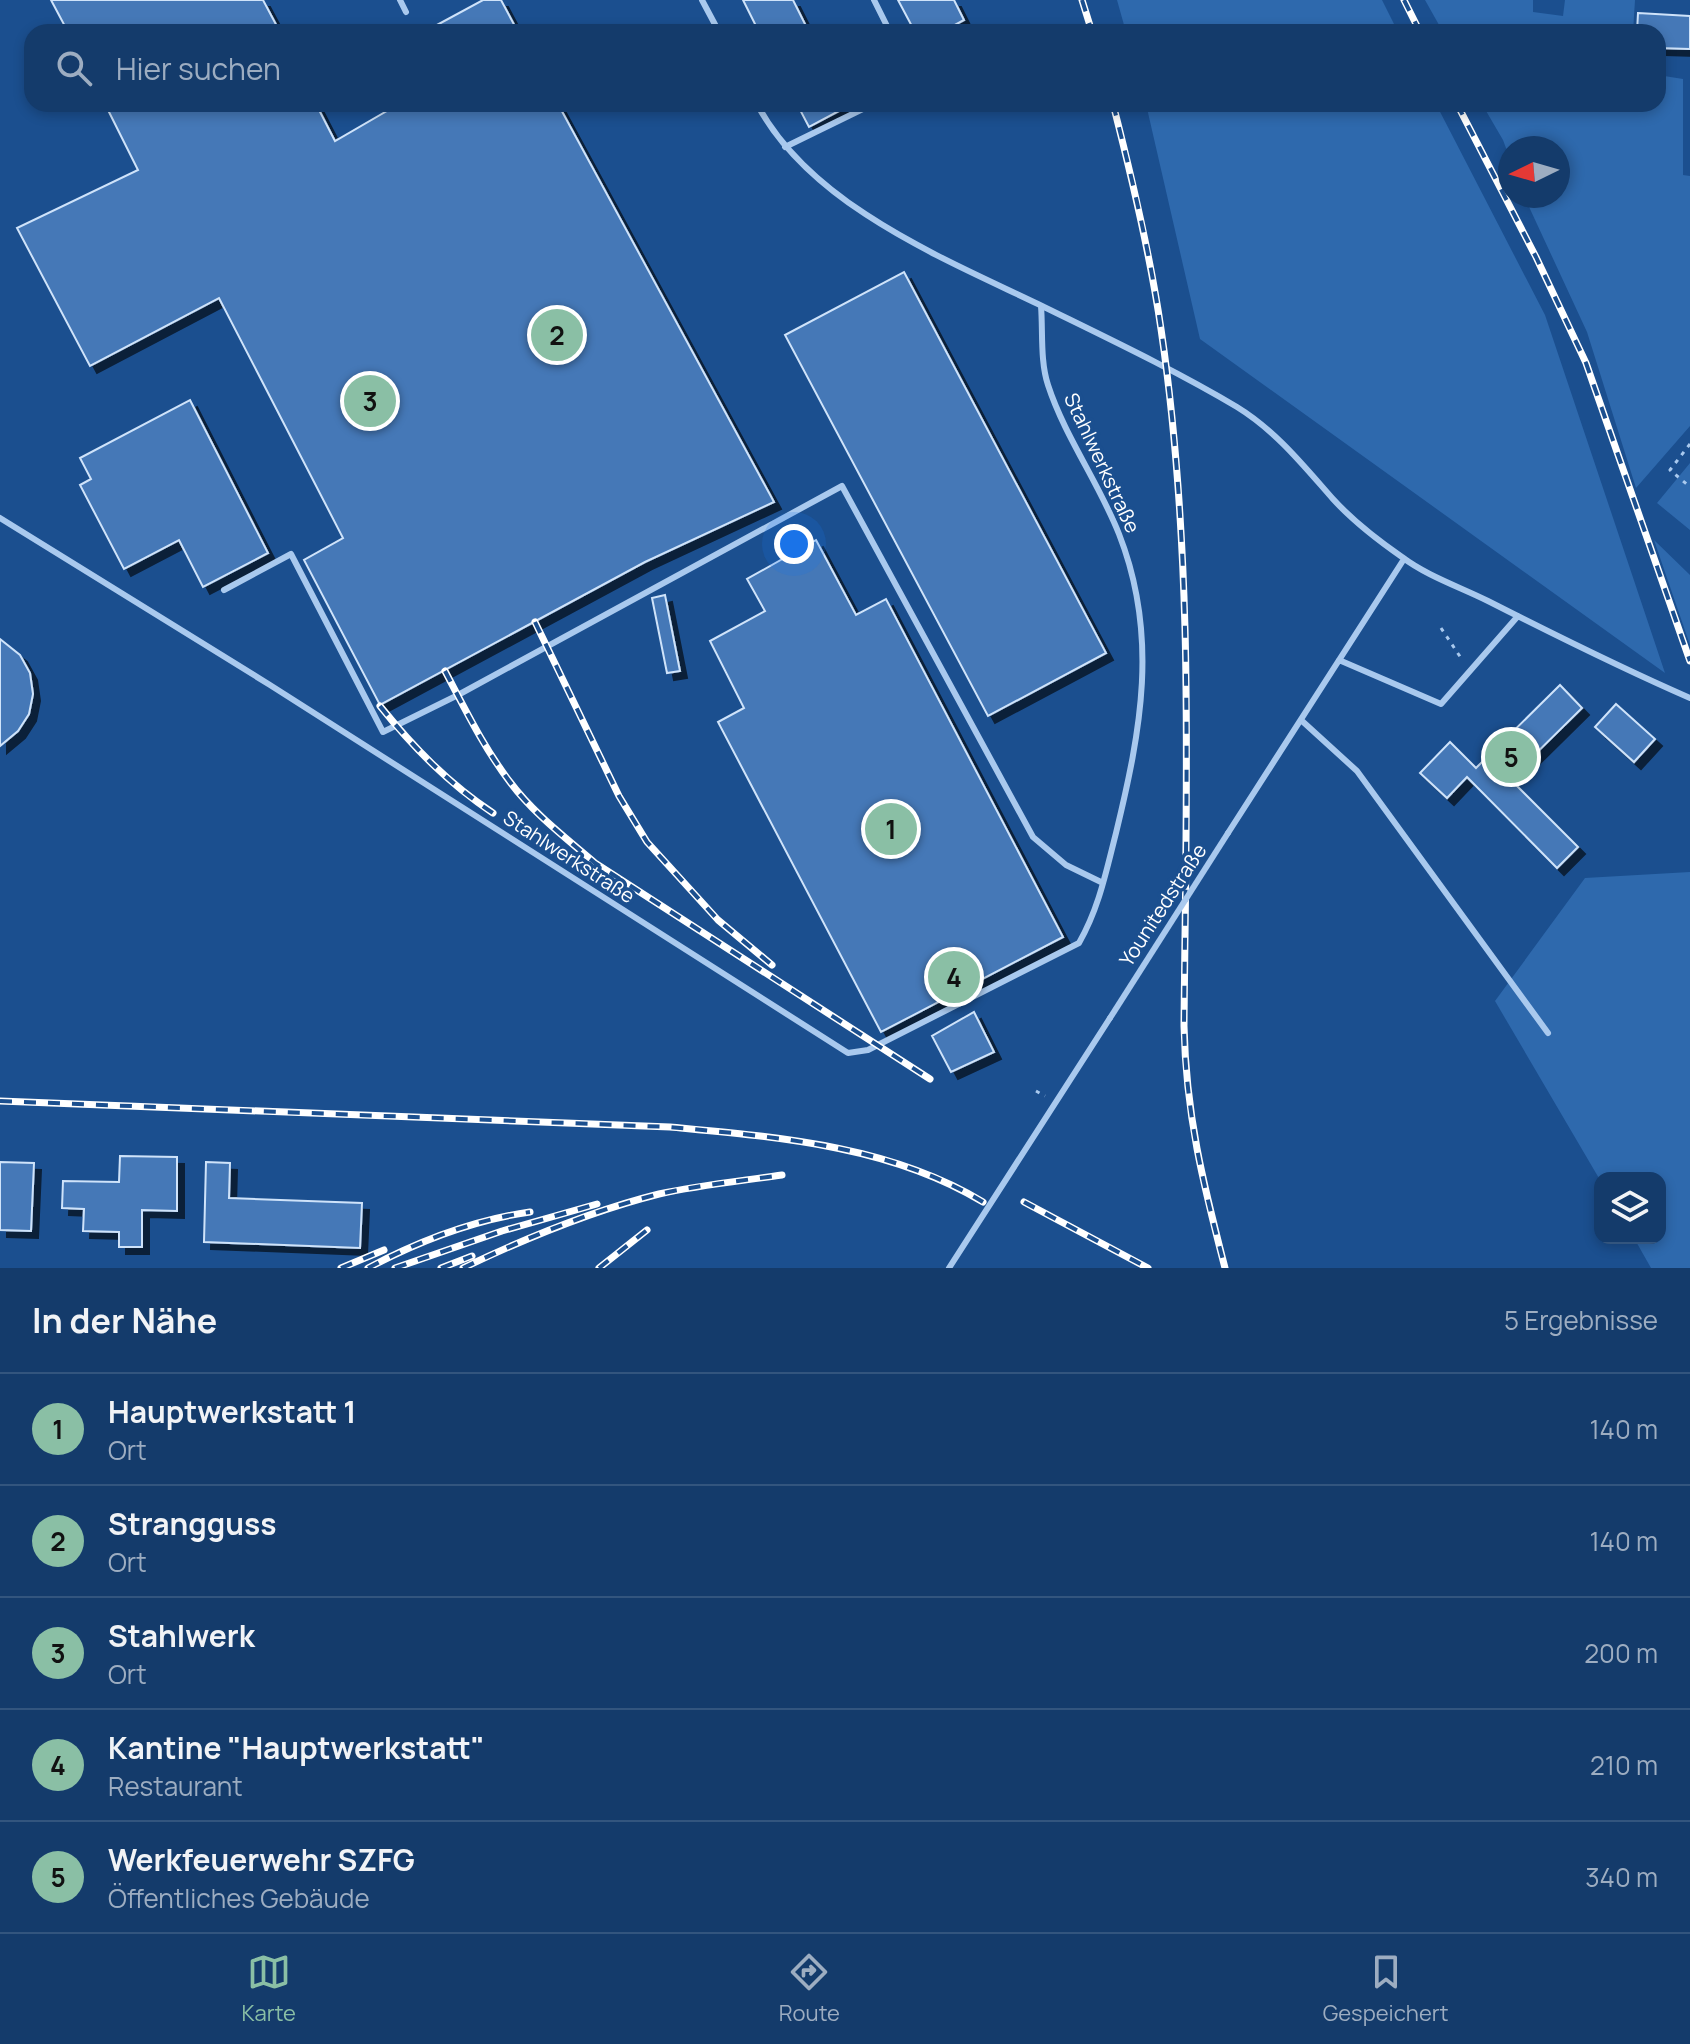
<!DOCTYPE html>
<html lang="de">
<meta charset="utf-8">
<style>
body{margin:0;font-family:Manrope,sans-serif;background:#214673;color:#f1f3f6}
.controls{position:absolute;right:24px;bottom:24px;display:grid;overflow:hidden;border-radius:16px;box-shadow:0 4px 12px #0003}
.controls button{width:72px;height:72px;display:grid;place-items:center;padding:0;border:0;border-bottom:2px solid #33557e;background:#143b6b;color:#f1f3f6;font:40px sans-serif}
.compass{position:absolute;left:1498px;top:136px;width:72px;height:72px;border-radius:50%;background:#143b6b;box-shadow:0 4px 12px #0003;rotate:265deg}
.you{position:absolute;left:794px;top:544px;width:28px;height:28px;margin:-20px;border:6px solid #fff;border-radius:50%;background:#1a73e8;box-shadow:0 0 0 12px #1a73e833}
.badge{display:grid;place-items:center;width:52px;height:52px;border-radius:50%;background:#8abfa5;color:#111;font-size:26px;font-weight:700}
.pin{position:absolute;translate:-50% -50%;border:4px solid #fff;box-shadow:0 2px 8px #0006}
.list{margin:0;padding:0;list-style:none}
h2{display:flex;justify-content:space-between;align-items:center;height:104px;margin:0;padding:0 32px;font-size:34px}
h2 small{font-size:26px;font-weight:400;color:#9dadc1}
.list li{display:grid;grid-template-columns:52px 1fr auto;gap:24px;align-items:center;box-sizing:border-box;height:112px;padding:0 32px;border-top:2px solid #33557e}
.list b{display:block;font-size:30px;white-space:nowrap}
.list p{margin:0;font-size:26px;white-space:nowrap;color:#9dadc1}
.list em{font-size:26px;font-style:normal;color:#9dadc1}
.icon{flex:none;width:44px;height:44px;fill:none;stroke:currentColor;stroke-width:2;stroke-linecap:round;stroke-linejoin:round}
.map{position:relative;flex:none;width:1690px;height:1268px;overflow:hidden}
.search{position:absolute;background:#143b6b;box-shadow:0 4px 12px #0003;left:24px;right:24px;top:24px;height:88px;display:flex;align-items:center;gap:20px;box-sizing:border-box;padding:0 28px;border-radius:24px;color:#9dadc1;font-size:30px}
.sheet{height:664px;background:#143b6b}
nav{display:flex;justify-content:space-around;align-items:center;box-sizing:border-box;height:112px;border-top:2px solid #33557e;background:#143b6b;font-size:22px;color:#9dadc1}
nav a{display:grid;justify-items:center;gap:4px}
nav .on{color:#8abfa5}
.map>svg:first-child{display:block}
.green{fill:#2e69ad}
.building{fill:#4478b7;stroke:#cfe3fa;stroke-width:2;filter:url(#shadow)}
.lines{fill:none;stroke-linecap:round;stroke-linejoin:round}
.path{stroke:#a9c9ee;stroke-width:3;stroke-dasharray:4 6;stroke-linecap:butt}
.lane{stroke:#a9c9ee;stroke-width:6}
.rail-casing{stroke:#fff;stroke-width:7}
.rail{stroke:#1b4f8f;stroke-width:4;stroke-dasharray:12;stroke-linecap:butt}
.lane-bridge{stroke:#a9c9ee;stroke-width:6}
.labels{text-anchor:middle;stroke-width:7;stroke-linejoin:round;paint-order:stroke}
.street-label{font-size:20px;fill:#fff;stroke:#1b4f8f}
</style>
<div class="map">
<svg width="1690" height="1268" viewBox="0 0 1690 1268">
<defs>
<filter id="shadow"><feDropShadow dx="7" dy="7" stdDeviation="0" flood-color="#0009"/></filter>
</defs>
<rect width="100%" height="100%" fill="#1b4f8f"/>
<!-- green -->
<path class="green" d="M1117 0H1382L1398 32H1126Z
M1425 0H1533V12L1563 16 1565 0H1635L1633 32H1443Z
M1658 75 1683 79V175L1690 176V426L1636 488 1587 332 1524 196H1558V148H1510V159L1503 140 1482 104H1658Z
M1146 104H1436L1545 315 1665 673 1200 339Z
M1690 463V530L1657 503Z
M1654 540 1690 575V645Z
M1690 872V1268H1651L1634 1238H1660V1178H1600V1180L1495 1001 1585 878Z"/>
<!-- building -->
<path class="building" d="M51 0H263L280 32H68Z
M483 0H501L518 32H424Z
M743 0H793L809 32H759Z
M898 0H954L964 20 942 32H915Z
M1638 13 1690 16V49L1658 48V32H1637Z
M105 104H316L335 141 399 104H558L774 502 645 562 380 705 304 560 343 538 219 298 90 366 17 228 138 170Z
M797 104H852L809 127Z
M904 272 1106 653 988 716 785 335Z
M190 400 268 553 203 587 179 540 124 569 80 485 91 479 80 458Z
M816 540 856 615 886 599 1063 937 881 1032 718 722 744 708 710 641 765 611 747 579Z
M665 595 680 671 667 673 652 598Z
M0 639 20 655 30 673 33 694 29 714 18 731 0 746Z
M1560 685 1582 708 1510 779 1578 847 1557 868 1467 777 1447 798 1420 773 1450 742 1476 768Z
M1616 704 1655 739 1634 762 1595 727Z
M974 1012 994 1052 951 1072 932 1036Z
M120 1156 177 1157V1211L142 1210V1247H119V1232L83 1231 84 1209 62 1208 63 1181 119 1182Z
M0 1162 34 1163 31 1231 0 1230Z
M206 1162 230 1163 229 1198 362 1203 360 1248 204 1242Z"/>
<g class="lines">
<!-- path -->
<path class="path" d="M1690 444 1670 470 1690 487
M1441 628 1463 661
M1036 1091 1045 1096"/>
<!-- lane -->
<path class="lane" d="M400 0 406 12
M702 0 719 32
M874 0 890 32
M757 104C810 204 940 257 1038 304 1105 337 1173 369 1237 407 1276 431 1303 465 1333 499 1352 520 1379 541 1402 557 1427 576 1460 587 1488 601 1555 635 1621 668 1690 698
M785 147 873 104
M0 518 270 685 848 1053 868 1050 1079 943C1099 908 1106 872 1116 833 1141 730 1159 636 1119 534 1099 483 1065 437 1048 385 1040 361 1043 331 1041 306
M224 590 291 554 383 732 458 695 842 486 1033 837 1066 865 1103 883
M1339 660 1441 704 1518 616
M1301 720 1357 771 1548 1033
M1228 833 1404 559
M949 1268 1110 1018"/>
<defs>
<path id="rail" d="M1082 0 1092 32
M1404 0 1420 32
M1113 104C1132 178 1150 253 1161 329 1195 560 1186 794 1184 1026 1186 1115 1203 1183 1225 1268
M1457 104 1536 257 1586 363 1690 661
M535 622 619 796 647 842 718 920 772 965
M445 671C465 709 484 748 510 782 533 813 566 838 595 863L930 1079
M380 706C414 748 448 783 493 813
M0 1101 670 1127C776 1137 889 1145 983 1202
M1024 1202 1148 1268
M341 1268 384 1250
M368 1268C419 1241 473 1220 530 1212
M395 1268 502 1231 597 1204
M441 1268 472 1256
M463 1268C526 1238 591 1211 659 1194 699 1185 741 1181 782 1175
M599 1268 647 1230"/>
</defs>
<!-- rail casing -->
<use href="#rail" class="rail-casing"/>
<!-- rail -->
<use href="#rail" class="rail"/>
<!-- lane-bridge -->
<path class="lane-bridge" d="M1110 1018 1228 833"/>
</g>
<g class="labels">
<!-- street labels -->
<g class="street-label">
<text transform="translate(1102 463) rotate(65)" y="7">Stahlwerkstraße</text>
<text transform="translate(569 857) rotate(33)" y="7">Stahlwerkstraße</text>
<text transform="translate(1163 905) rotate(-57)" y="7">Younitedstraße</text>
</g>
</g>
</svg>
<div class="controls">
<button><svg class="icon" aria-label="layers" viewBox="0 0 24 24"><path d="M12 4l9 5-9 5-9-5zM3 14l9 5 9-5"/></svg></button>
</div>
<svg class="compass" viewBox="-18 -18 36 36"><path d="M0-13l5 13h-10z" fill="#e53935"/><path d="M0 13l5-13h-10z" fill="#9dadc1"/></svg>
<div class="you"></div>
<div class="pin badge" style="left:891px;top:829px">1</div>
<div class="pin badge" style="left:557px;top:335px">2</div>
<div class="pin badge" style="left:370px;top:401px">3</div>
<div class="pin badge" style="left:954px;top:977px">4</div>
<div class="pin badge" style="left:1511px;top:757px">5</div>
<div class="search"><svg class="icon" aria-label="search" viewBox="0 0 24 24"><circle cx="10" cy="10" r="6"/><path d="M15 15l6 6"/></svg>Hier suchen</div>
</div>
<section class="sheet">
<h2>In der Nähe<small>5 Ergebnisse</small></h2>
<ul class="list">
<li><span class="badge">1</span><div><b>Hauptwerkstatt 1</b><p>Ort</p></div><em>140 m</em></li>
<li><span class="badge">2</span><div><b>Strangguss</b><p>Ort</p></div><em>140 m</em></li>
<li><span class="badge">3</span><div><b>Stahlwerk</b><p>Ort</p></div><em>200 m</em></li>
<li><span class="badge">4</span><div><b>Kantine &quot;Hauptwerkstatt&quot;</b><p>Restaurant</p></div><em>210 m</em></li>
<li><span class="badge">5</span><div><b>Werkfeuerwehr SZFG</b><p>Öffentliches Gebäude</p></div><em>340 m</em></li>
</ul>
</section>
<nav>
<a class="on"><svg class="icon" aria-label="map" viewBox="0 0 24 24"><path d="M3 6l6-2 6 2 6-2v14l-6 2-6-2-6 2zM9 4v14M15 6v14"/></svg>Karte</a>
<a><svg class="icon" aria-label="directions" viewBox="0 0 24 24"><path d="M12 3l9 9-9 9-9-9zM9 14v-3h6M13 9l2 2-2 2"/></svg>Route</a>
<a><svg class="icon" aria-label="saved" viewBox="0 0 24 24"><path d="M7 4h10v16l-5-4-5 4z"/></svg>Gespeichert</a>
</nav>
